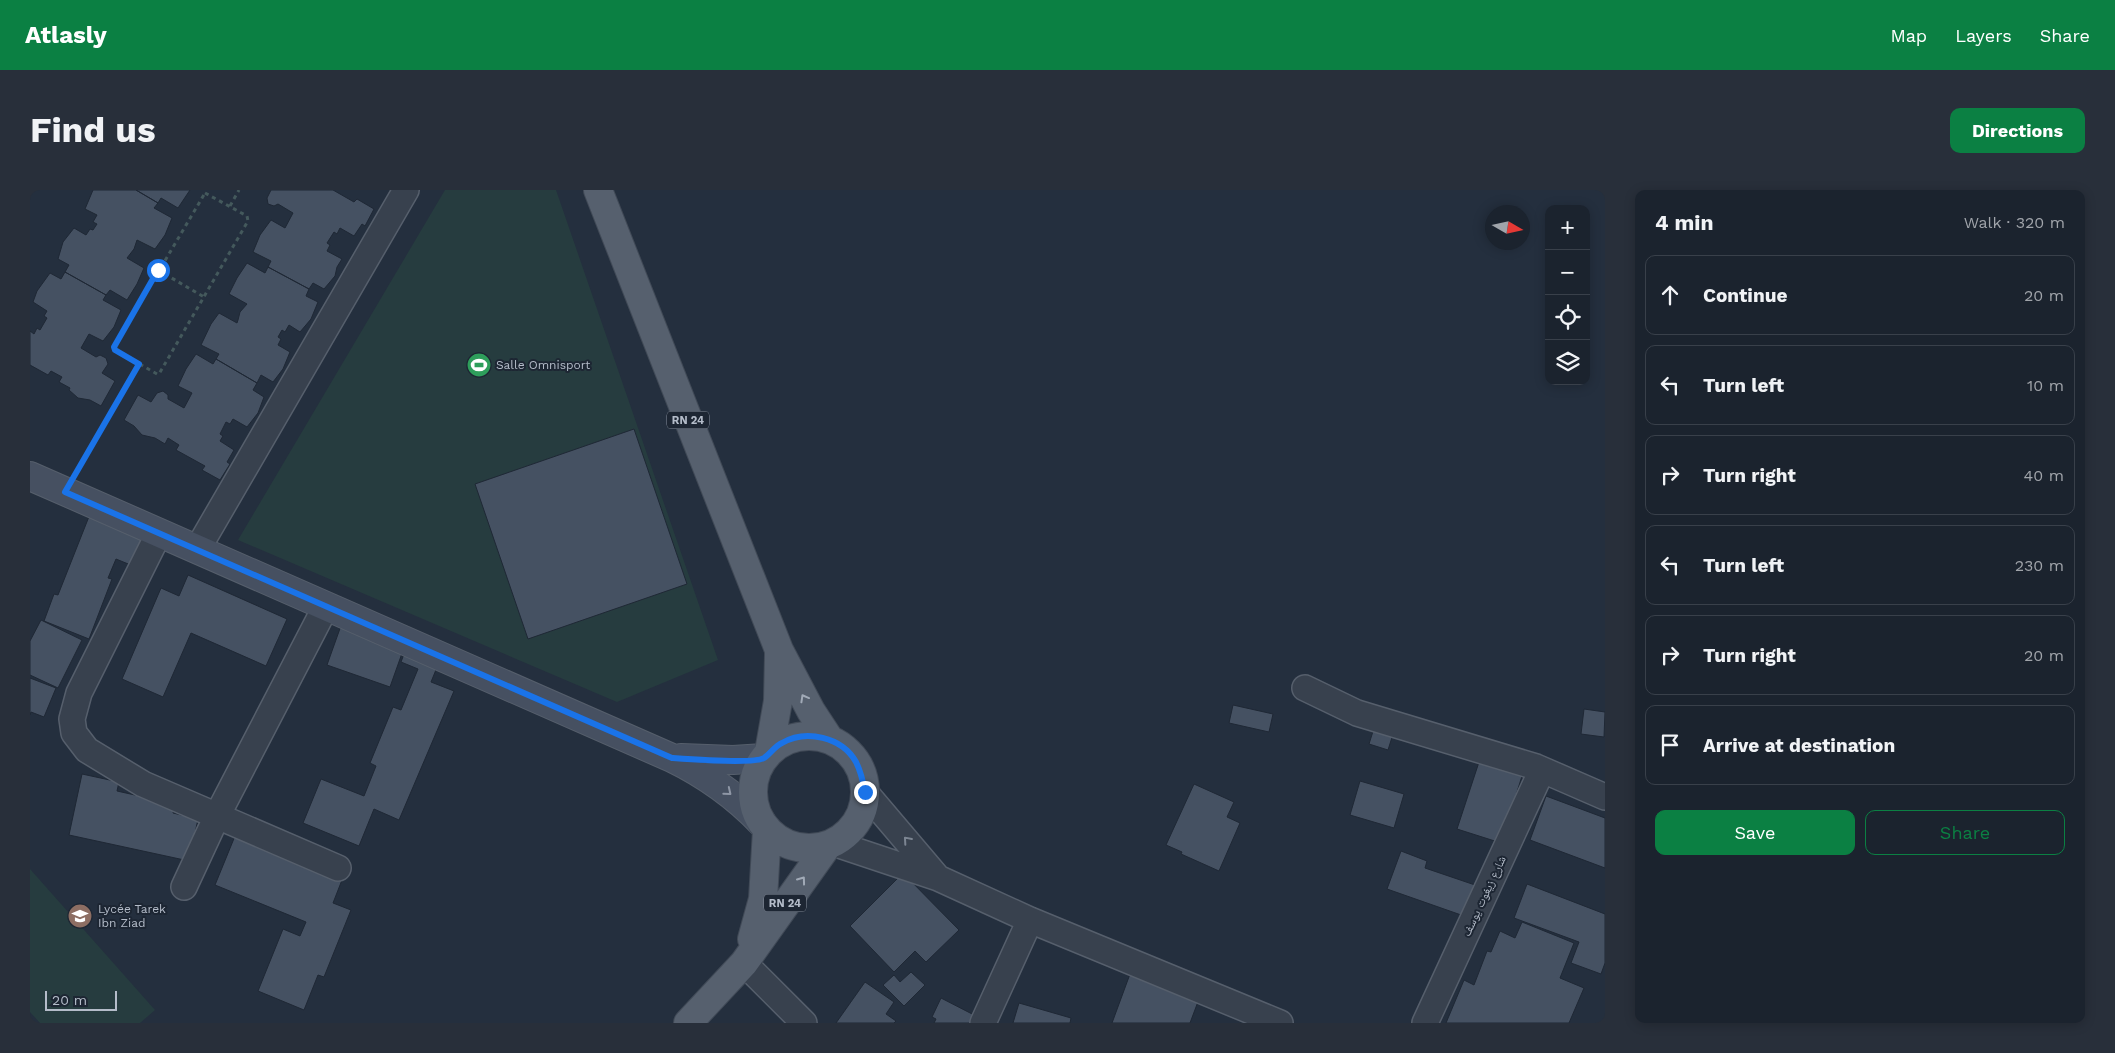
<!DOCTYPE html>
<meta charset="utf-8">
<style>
body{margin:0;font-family:"Work Sans","Noto Naskh Arabic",sans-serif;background:#282f3a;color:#f1f3f6}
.controls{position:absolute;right:15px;top:15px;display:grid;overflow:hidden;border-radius:10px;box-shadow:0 2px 12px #0003}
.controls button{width:45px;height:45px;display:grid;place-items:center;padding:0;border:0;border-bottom:1px solid #39404a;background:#1b232e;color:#f1f3f6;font:25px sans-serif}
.compass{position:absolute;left:1455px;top:15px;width:45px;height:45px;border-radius:50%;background:#1b232e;box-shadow:0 2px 12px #0003;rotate:99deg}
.scale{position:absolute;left:15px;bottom:12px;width:72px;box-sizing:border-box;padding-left:5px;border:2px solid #b4bcc9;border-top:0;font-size:14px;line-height:18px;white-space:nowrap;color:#b4bcc9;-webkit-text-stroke:4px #1d2633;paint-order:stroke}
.stop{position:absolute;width:15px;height:15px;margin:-11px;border:4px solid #1a73e8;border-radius:50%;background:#fff}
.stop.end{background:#1a73e8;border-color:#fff;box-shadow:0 1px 5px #0008}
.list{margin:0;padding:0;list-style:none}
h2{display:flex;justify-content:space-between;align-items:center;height:65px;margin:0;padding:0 20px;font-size:21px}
h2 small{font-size:16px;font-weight:400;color:#a0a4aa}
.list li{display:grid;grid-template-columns:32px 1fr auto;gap:15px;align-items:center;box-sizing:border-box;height:80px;margin:0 10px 10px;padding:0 10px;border:1px solid #39404a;border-radius:10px}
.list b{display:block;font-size:19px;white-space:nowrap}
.list em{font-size:16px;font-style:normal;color:#a0a4aa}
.actions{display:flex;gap:10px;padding:15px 20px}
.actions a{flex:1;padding:11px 0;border:1px solid #0b8043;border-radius:10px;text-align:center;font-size:18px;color:#0b8043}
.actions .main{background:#0b8043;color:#fff}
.icon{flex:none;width:28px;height:28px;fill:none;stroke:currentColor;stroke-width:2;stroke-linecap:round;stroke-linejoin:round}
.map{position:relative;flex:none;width:1575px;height:833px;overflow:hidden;border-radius:10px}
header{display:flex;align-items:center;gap:30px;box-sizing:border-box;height:70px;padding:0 25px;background:#0b8043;color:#fff}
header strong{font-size:24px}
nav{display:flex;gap:28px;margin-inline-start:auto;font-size:18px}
.intro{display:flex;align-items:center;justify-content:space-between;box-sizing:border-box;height:120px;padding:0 30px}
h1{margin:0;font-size:35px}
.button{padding:12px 22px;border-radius:10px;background:#0b8043;color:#fff;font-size:18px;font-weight:700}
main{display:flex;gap:30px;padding:0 30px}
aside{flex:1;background:#1b232e;border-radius:10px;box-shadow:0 2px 12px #0003}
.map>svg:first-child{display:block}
.green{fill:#263c3f}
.building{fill:#455162;stroke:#1f2835}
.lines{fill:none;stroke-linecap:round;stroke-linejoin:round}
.minor-casing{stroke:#565f6c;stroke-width:28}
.secondary-casing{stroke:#565f6c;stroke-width:30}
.primary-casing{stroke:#414a57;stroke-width:30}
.path{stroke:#44595c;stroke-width:3;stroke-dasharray:4 4;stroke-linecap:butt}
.minor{stroke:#38414e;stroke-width:25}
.secondary{stroke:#465061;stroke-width:28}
.primary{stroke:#56606e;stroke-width:28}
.oneway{stroke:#a1aab7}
.oneway2{stroke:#8e96a5}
.oneway3{stroke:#7c8592}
.route{stroke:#1a73e8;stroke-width:6}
.labels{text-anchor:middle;stroke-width:4;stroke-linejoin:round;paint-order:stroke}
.shield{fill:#1d2633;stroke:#878f9c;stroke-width:1}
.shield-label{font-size:11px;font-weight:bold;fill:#b4bcc9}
.poi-label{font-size:12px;fill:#b4bcc9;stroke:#1d2633;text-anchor:start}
.street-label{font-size:12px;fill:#b4bcc9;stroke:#1d2633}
</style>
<header>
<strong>Atlasly</strong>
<nav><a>Map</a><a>Layers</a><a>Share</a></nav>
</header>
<div class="intro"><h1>Find us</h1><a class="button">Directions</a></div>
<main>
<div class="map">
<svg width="1575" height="833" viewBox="0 0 1575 833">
<rect width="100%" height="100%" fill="#242f3e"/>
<!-- green -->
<path class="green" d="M415 0H526L688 470 587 512 208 350Z
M0 679 125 820 110 833H10L0 822Z"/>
<!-- building -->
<path class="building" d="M63 0H106L128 13 124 18 142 28 135 45 125 59 107 50 104 59 97 68 114 78 107 94 97 110 80 100 76 105 35 82 39 75 28 69 33 52 44 38 56 45 60 39 63 40 67 34 63 32 67 25 55 19Z
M106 0H160L148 18 131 8 128 13Z
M241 0H303L324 12 327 9 344 19 335 36 332 34 324 46 310 38 307 44 304 42 297 53 300 55 297 61 312 69 307 77 305 86 294 99 283 93 279 99 238 77 241 71 223 62 230 45 241 30 255 38 263 23 248 14 244 16 238 14 237 8Z
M217 73 235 83 238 77 279 99 276 106 288 112 281 129 270 142 259 135 255 142 252 140 248 147 251 149 248 155 260 162 253 179 243 192 231 185 227 193 186 169 189 164 171 155 181 134 189 123 207 133 208 130 210 122 217 114 199 104 207 88Z
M35 82 76 105 73 110 91 120 84 137 73 151 59 144 51 158 66 167 70 165 76 168 78 174 72 183 85 191 71 216 60 210 48 208 39 200 40 198 29 192 32 187 21 181 18 185 0 175V141L4 144 7 138 10 140 17 128 14 126 17 121 3 112 7 101 20 83 31 89Z
M166 164 183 174 186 169 227 193 223 200 234 207 228 223 217 237 203 229 200 234 196 232 190 244 193 246 190 251 204 260 197 272 200 274 190 290 172 280 175 276 146 260 149 255 138 248 135 254 125 248 112 245 104 236 94 230 108 205 121 212 127 203 133 201 138 205V209L154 218 162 203 148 196 156 179Z
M604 239 657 394 498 449 445 294Z
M60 324 120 348 108 378 86 369 78 388 82 389 59 449 14 431 24 404 28 405Z
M158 385 257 429 236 476 161 443 133 507 92 489 131 398 149 406Z
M11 430 52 450 28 498 0 485V451Z
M313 430 376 452 360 497 297 475Z
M377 456 410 470 401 492 424 501 369 630 344 619 329 656 273 633 291 589 334 606 346 576 340 573 363 517 371 520 388 479 371 472Z
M0 488 26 498 14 527 1 522 0 525Z
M1203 515 1243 524 1239 542 1199 533Z
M1554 519 1575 522 1574 547 1551 544Z
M1345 535 1364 541 1358 560 1339 554Z
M1449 572 1492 586 1471 653 1427 639Z
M52 584 89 592 87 601 145 614 143 623 168 629 159 671 39 645Z
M1330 591 1374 604 1364 638 1320 625Z
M1164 594 1204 612 1197 627 1210 633 1189 681 1151 664 1152 662 1136 655Z
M1516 606 1575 628V678L1500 650Z
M205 646 312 690 303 713 321 720 294 787 288 785 274 820 228 801 253 739 270 746 276 732 185 695Z
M1371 661 1397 671 1395 678 1445 695 1434 726 1357 699Z
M873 683 929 740 896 772 885 761 864 782 820 736Z
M1497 694 1575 724V773L1571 784 1541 773 1549 752 1484 728Z
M1492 732 1544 753 1530 788 1554 798 1539 833H1416L1434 790 1444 795 1457 761 1461 762 1470 741 1485 748Z
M881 782 895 795 874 816 853 795 864 785 870 792Z
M1100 784 1169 809 1160 833H1082Z
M835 792 864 812 856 824 866 831 864 833H806Z
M911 808 946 826 942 833H904L906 829 902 827Z
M989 813 1041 828 1040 833H983Z"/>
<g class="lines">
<defs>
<path id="minor" d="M129 343 49 503 42 529 44 543 57 560 113 594 308 678
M167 360 376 0
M1275 498 1327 523 1506 577 1575 607
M835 602 908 688
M803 653 908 688 1000 730 1250 833
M154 697 187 626 296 416
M714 773 774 833
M953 833 1000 730
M1395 833 1512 580"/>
<path id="secondary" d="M0 286 642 568C677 585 705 605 732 633
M651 568 703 570 734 568"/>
<path id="primary" d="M568 0 749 460 781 521 800 550
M723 602a56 56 0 1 1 112 0a56 56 0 1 1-112 0Z
M739 562 748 511 749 464
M722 749 733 709 737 640
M658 833 714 773 798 655"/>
</defs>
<!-- minor casing -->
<use href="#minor" class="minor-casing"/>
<!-- secondary casing -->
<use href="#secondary" class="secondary-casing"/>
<!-- primary casing -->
<use href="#primary" class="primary-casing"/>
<!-- path -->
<path class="path" d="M175 3 217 26 218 31 129 184H127L85 160 84 157Z
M200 16 209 0
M128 80 174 107
M48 279 109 174"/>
<!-- minor -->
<use href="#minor" class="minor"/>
<!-- secondary -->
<use href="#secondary" class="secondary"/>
<!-- primary -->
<use href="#primary" class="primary"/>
</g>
<!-- one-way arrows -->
<defs><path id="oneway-chevron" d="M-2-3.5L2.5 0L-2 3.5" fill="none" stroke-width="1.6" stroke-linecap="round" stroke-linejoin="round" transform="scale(1.25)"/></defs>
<g class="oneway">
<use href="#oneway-chevron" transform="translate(774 508) rotate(-119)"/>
<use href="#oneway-chevron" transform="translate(772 690) rotate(-54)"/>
</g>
<use class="oneway2" href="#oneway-chevron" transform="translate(698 602) rotate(39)"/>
<use class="oneway3" href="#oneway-chevron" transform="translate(877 650) rotate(-131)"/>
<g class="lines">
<!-- route -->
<path class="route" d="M128 80 84 157 85 160 109 174 35 302 642 568C656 569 724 574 734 568 740 564 745 556 752 553 776 539 812 547 826 572 831 582 833 591 835 602"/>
</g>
<!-- icons -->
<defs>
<symbol id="stadium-disc" viewBox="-11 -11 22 22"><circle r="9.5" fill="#2e9e5b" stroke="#1d2633"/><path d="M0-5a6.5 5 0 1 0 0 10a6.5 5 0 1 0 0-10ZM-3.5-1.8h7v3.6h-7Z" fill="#fff"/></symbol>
<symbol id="school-disc" viewBox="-11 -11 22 22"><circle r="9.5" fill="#8d6e63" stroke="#1d2633"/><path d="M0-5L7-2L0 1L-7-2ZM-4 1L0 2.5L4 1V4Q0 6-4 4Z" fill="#fff"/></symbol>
</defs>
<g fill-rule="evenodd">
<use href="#stadium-disc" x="435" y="161" width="28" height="28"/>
<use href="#school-disc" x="36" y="712" width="28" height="28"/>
</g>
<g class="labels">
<!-- shield labels -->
<g class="shield">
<rect x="637" y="221.5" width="42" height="17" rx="4"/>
<rect x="734" y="704.5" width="42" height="17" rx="4"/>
</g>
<g class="shield-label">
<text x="658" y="234">RN 24</text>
<text x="755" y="717">RN 24</text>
</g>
<!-- poi labels -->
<g class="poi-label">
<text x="466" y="179">Salle Omnisport</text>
<text x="68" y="723">Lycée Tarek<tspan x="68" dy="14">Ibn Ziad</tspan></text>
</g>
<!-- street labels -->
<g class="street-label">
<text transform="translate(1454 706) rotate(-65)" y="4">شارع زيغوت يوسف</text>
</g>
</g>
</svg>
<div class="controls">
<button>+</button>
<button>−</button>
<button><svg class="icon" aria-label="locate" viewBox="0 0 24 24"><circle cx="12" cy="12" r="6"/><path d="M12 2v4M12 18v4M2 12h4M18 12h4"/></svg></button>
<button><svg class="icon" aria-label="layers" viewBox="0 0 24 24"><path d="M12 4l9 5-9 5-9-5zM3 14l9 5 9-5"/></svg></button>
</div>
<svg class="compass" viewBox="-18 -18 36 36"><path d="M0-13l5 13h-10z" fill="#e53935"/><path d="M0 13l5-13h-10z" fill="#a0a4aa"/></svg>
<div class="scale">20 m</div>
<div class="stop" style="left:128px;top:80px"></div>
<div class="stop end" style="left:835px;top:602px"></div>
</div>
<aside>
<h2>4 min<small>Walk · 320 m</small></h2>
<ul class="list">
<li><svg class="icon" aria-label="ahead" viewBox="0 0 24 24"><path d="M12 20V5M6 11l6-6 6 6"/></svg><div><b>Continue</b></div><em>20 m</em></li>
<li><svg class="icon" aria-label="left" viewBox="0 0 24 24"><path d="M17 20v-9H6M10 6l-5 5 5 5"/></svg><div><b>Turn left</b></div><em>10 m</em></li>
<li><svg class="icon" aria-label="right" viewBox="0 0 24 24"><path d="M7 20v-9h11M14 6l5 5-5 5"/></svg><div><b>Turn right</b></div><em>40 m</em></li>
<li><svg class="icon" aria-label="left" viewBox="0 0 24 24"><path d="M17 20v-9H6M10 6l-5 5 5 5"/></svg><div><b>Turn left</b></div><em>230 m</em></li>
<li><svg class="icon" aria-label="right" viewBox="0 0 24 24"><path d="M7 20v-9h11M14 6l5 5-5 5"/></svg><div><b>Turn right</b></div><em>20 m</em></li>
<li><svg class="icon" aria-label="arrive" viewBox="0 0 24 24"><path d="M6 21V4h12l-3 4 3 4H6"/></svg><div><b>Arrive at destination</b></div></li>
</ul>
<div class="actions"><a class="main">Save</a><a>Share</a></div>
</aside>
</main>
